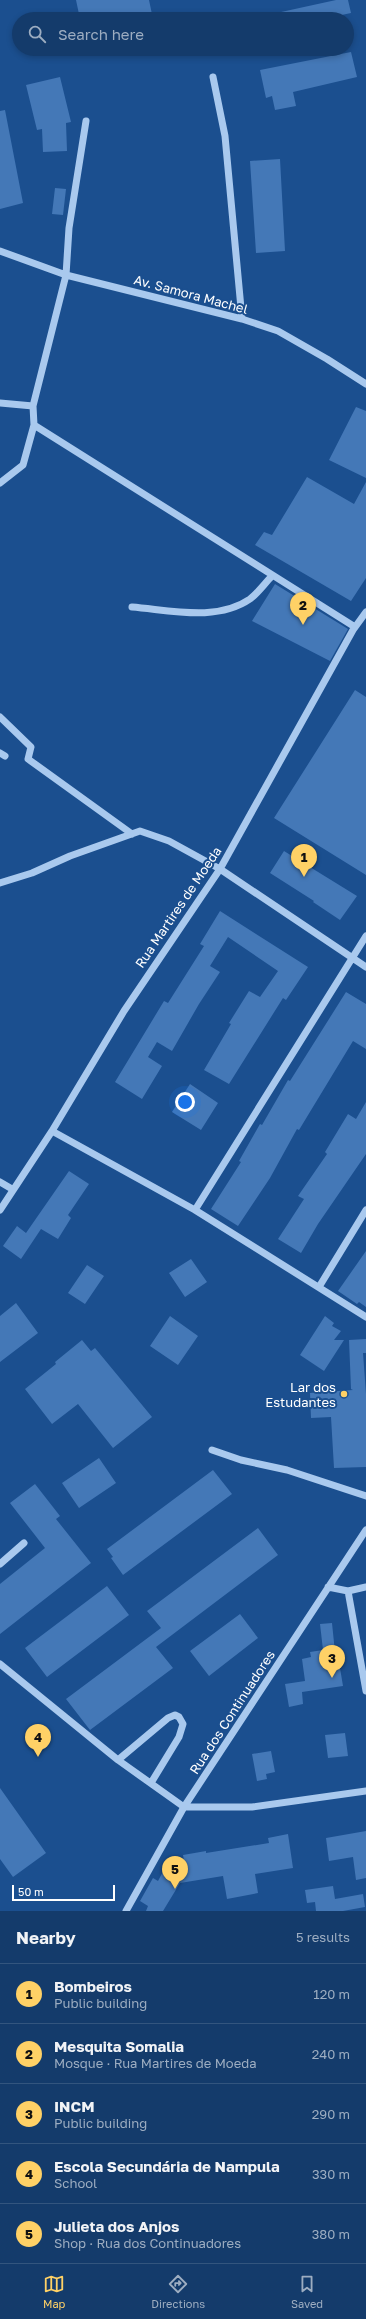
<!DOCTYPE html>
<meta charset="utf-8">
<style>
body{margin:0;font-family:"Golos Text",sans-serif;background:#214673;color:#f1f3f6}
.scale{position:absolute;left:12px;bottom:10px;width:103px;box-sizing:border-box;padding-left:4px;border:2px solid #fff;border-top:0;font-size:11px;line-height:14px;white-space:nowrap;color:#fff;-webkit-text-stroke:3px #1b4f8f;paint-order:stroke}
.you{position:absolute;left:185px;top:1102px;width:14px;height:14px;margin:-10px;border:3px solid #fff;border-radius:50%;background:#1a73e8;box-shadow:0 0 0 6px #1a73e833}
.badge{display:grid;place-items:center;width:26px;height:26px;border-radius:50%;background:#ffd166;color:#111;font-size:13px;font-weight:700}
.pin{position:absolute;translate:-50% -33px;filter:drop-shadow(0 1px 2px #0008)}
.pin::after{content:'';position:absolute;top:21px;width:14px;height:12px;background:inherit;clip-path:polygon(0 0,100% 0,50% 100%)}
.list{margin:0;padding:0;list-style:none}
h2{display:flex;justify-content:space-between;align-items:center;height:52px;margin:0;padding:0 16px;font-size:17px}
h2 small{font-size:13px;font-weight:400;color:#9dadc1}
.list li{display:grid;grid-template-columns:26px 1fr auto;gap:12px;align-items:center;box-sizing:border-box;height:60px;padding:0 16px;border-top:1px solid #33557e}
.list b{display:block;font-size:15px;white-space:nowrap}
.list p{margin:0;font-size:13px;white-space:nowrap;color:#9dadc1}
.list em{font-size:13px;font-style:normal;color:#9dadc1}
.icon{flex:none;width:22px;height:22px;fill:none;stroke:currentColor;stroke-width:2;stroke-linecap:round;stroke-linejoin:round}
.map{position:relative;flex:none;width:366px;height:1911px;overflow:hidden}
.search{position:absolute;background:#143b6b;box-shadow:0 2px 6px #0003;left:12px;right:12px;top:12px;height:44px;display:flex;align-items:center;gap:10px;box-sizing:border-box;padding:0 14px;border-radius:22px;color:#9dadc1;font-size:15px}
.sheet{height:352px;background:#143b6b}
nav{display:flex;justify-content:space-around;align-items:center;box-sizing:border-box;height:56px;border-top:1px solid #33557e;background:#143b6b;font-size:11px;color:#9dadc1}
nav a{display:grid;justify-items:center;gap:2px}
nav .on{color:#ffd166}
.map>svg:first-child{display:block}
.building{fill:#4478b7}
.lines{fill:none;stroke-linecap:round;stroke-linejoin:round}
.minor{stroke:#a9c9ee;stroke-width:7}
.poi-dot{fill:#ffd166;stroke:#1b4f8f;stroke-width:1.5}
.labels{text-anchor:middle;stroke-width:4;stroke-linejoin:round;paint-order:stroke}
.street-label{font-size:13px;fill:#fff;stroke:#1b4f8f}
.poi-label{font-size:13px;fill:#fff;stroke:#1b4f8f;text-anchor:end}
</style>
<div class="map">
<svg width="366" height="1911" viewBox="0 0 366 1911">
<rect width="100%" height="100%" fill="#1b4f8f"/>
<!-- building -->
<path class="building" d="M76 0H149L153 19H80Z
M336 0H348L351 13 323 19H273L272 14Z
M351 52 357 77 293 92 296 106 275 110 272 96 266 98 260 70Z
M60 77 71 122 66 123 67 151 43 152 42 129 37 130 26 85Z
M5 110 23 203 0 209V111Z
M280 159 285 251 256 253 250 161Z
M55 188 66 189 63 215 52 214Z
M356 407 366 411V478L329 460Z
M307 477 354 504 366 482V578L351 601 255 545 264 532 272 535Z
M275 584 348 629 330 661 252 621Z
M355 690 366 697V875L274 818Z
M284 851 357 896 340 920 313 902 314 901 270 873Z
M220 911 308 967 286 1000 283 998 229 1084 204 1070 231 1024 229 1023 249 991 260 997 278 971 228 937 210 966 220 972 199 1004 172 1051 157 1042 148 1057 162 1066 142 1099 115 1082 164 1001 168 1003 204 946 200 944Z
M346 992 366 1004V1049L353 1041 299 1130 297 1129 270 1178 238 1226 211 1209 241 1162 239 1161 260 1124 262 1125 288 1080 290 1081Z
M190 1084 218 1103 201 1130 172 1112Z
M366 1102V1154L318 1224 301 1253 278 1239 304 1199 298 1196 327 1154 325 1152 348 1114 356 1119Z
M69 1171 89 1184 68 1215 71 1218 58 1239 41 1229 21 1259 3 1246 17 1226 26 1233Z
M366 1251V1307L359 1302 357 1304 338 1291Z
M191 1259 207 1282 185 1297 169 1273Z
M87 1265 104 1276 85 1304 68 1293Z
M16 1303 38 1333 0 1362V1316Z
M170 1316 198 1336 178 1365 150 1346Z
M325 1316 334 1323 332 1326 341 1331 334 1340H344L324 1371 300 1355Z
M366 1339V1353H363L366 1394V1467L334 1468 331 1417 311 1418 310 1393 353 1390 351 1389 349 1340Z
M82 1340 91 1351 95 1348 152 1417 113 1448 78 1404 52 1424 25 1389 56 1364 55 1362Z
M99 1458 116 1483 79 1508 62 1483Z
M213 1470 232 1494 123 1575 111 1558 113 1557 107 1549Z
M35 1484 60 1516 56 1519 91 1563 0 1634V1584L45 1548 10 1503Z
M258 1528 278 1555 156 1647 173 1668 90 1730 66 1699 161 1628 147 1611Z
M107 1586 129 1615 47 1677 25 1648Z
M240 1614 258 1638 209 1676 190 1651Z
M332 1623 336 1662H339L343 1686 302 1692 303 1704 289 1707 285 1684 305 1681 302 1659 311 1657 310 1652 323 1650 320 1624Z
M345 1733 348 1756 328 1758 325 1735Z
M271 1751 275 1772 266 1774 267 1779 257 1781 252 1754Z
M0 1788 46 1853 13 1877 0 1859Z
M366 1831V1878L356 1880 353 1857 329 1861 326 1838Z
M288 1834 293 1868 255 1874 258 1893 227 1899 223 1876 180 1883 163 1911H146L148 1906 140 1901 153 1878 158 1881 168 1862 186 1872 183 1855 206 1851V1853L269 1843 268 1838Z
M333 1886 335 1899 363 1894 365 1907 343 1911H316L315 1902 307 1903 305 1890Z"/>
<g class="lines">
<!-- minor -->
<path class="minor" d="M213 77 225 136 242 319
M86 121 69 228 66 275 33 406 34 425 355 627
M0 251 66 275 242 319 278 331 327 359 366 384
M0 403 33 406
M0 483 23 465 34 425
M132 607C170 610 217 622 250 599 258 593 265 583 272 576
M0 717 31 747 28 759 132 834
M0 753 5 756
M0 883 32 873 70 856 140 831 169 841 220 869 366 967
M52 1131 195 1210 366 1317
M0 1182 12 1189
M0 1210 52 1131 124 1011 220 869 353 630 366 612
M195 1210 366 936
M319 1287 366 1210
M212 1450 241 1460 287 1470 366 1496
M0 1564 24 1543
M328 1587 348 1591 366 1587
M348 1591 366 1691
M0 1664 118 1760 184 1807H252L366 1791
M118 1760 168 1718 175 1715 179 1717 183 1724 179 1737 151 1783
M126 1911 184 1807 366 1530"/>
</g>
<!-- markers -->
<circle class="poi-dot" cx="344" cy="1394" r="4"/>
<g class="labels">
<!-- street labels -->
<g class="street-label">
<text transform="translate(191 294) rotate(15)" y="5">Av. Samora Machel</text>
<text transform="translate(178 907) rotate(-56)" y="5">Rua Martires de Moeda</text>
<text transform="translate(232 1712) rotate(-57)" y="5">Rua dos Continuadores</text>
</g>
<!-- poi labels -->
<g class="poi-label">
<text x="336" y="1392">Lar dos<tspan x="336" dy="15">Estudantes</tspan></text>
</g>
</g>
</svg>
<div class="scale">50 m</div>
<div class="you"></div>
<div class="pin badge" style="left:304px;top:877px">1</div>
<div class="pin badge" style="left:303px;top:625px">2</div>
<div class="pin badge" style="left:332px;top:1678px">3</div>
<div class="pin badge" style="left:38px;top:1757px">4</div>
<div class="pin badge" style="left:175px;top:1889px">5</div>
<div class="search"><svg class="icon" aria-label="search" viewBox="0 0 24 24"><circle cx="10" cy="10" r="6"/><path d="M15 15l6 6"/></svg>Search here</div>
</div>
<section class="sheet">
<h2>Nearby<small>5 results</small></h2>
<ul class="list">
<li><span class="badge">1</span><div><b>Bombeiros</b><p>Public building</p></div><em>120 m</em></li>
<li><span class="badge">2</span><div><b>Mesquita Somalia</b><p>Mosque · Rua Martires de Moeda</p></div><em>240 m</em></li>
<li><span class="badge">3</span><div><b>INCM</b><p>Public building</p></div><em>290 m</em></li>
<li><span class="badge">4</span><div><b>Escola Secundária de Nampula</b><p>School</p></div><em>330 m</em></li>
<li><span class="badge">5</span><div><b>Julieta dos Anjos</b><p>Shop · Rua dos Continuadores</p></div><em>380 m</em></li>
</ul>
</section>
<nav>
<a class="on"><svg class="icon" aria-label="map" viewBox="0 0 24 24"><path d="M3 6l6-2 6 2 6-2v14l-6 2-6-2-6 2zM9 4v14M15 6v14"/></svg>Map</a>
<a><svg class="icon" aria-label="directions" viewBox="0 0 24 24"><path d="M12 3l9 9-9 9-9-9zM9 14v-3h6M13 9l2 2-2 2"/></svg>Directions</a>
<a><svg class="icon" aria-label="saved" viewBox="0 0 24 24"><path d="M7 4h10v16l-5-4-5 4z"/></svg>Saved</a>
</nav>
